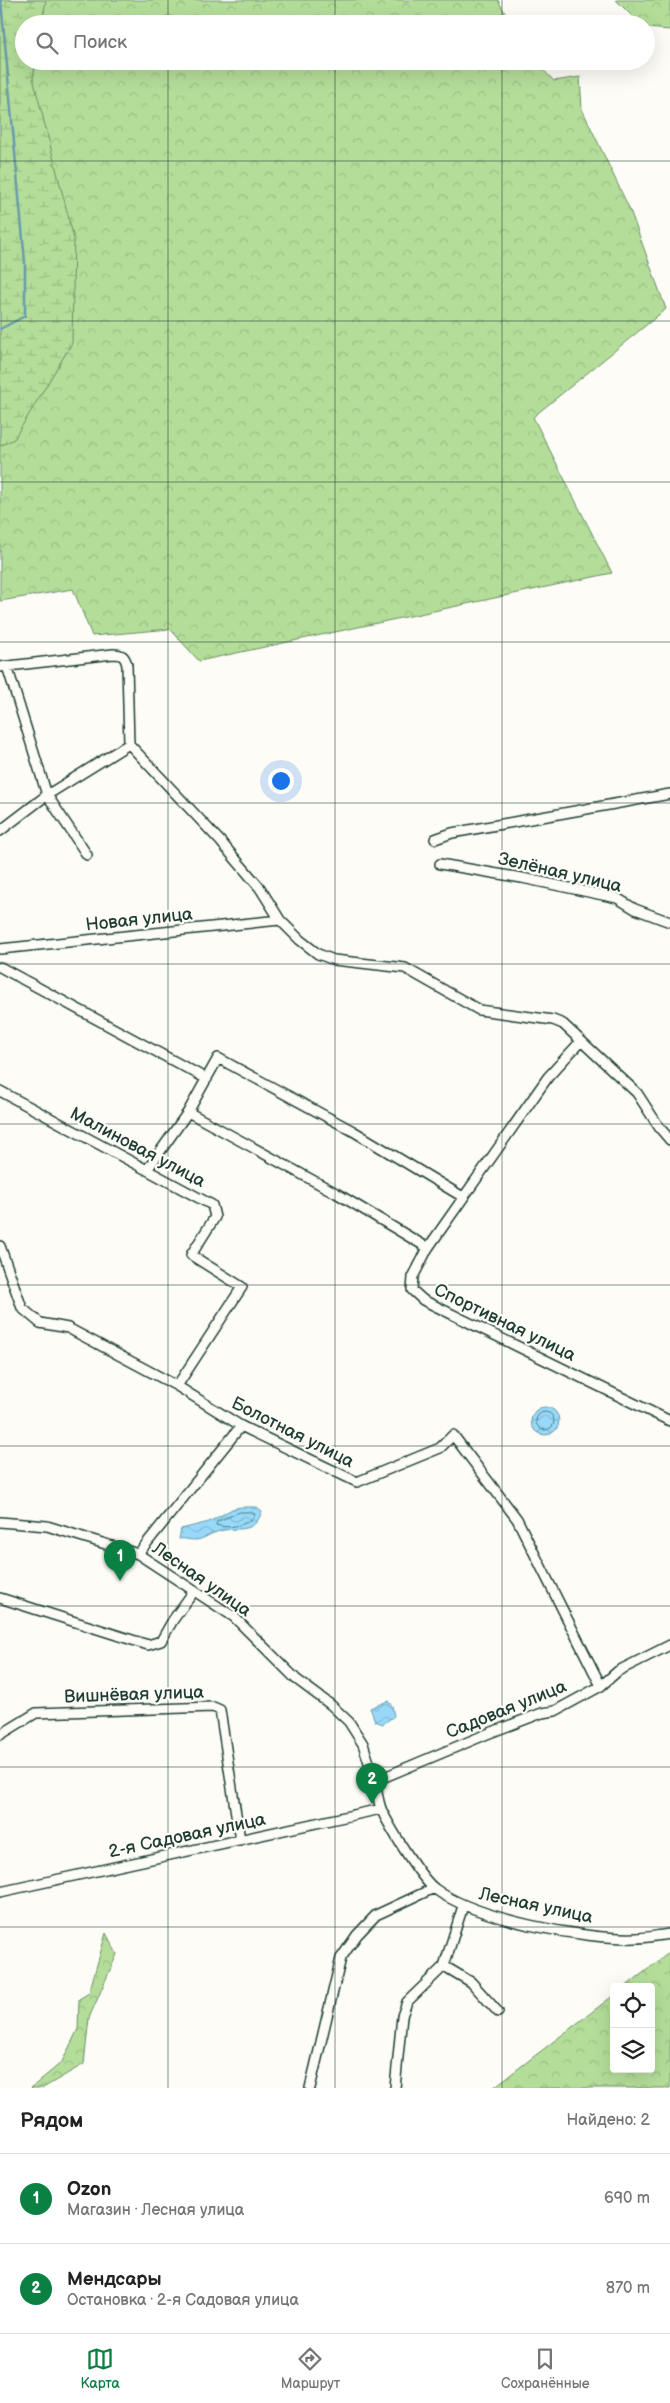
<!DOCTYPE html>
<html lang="ru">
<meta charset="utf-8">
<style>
body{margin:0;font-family:"Balsamiq Sans",sans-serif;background:#f2f2f2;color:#222}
.controls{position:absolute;right:15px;bottom:15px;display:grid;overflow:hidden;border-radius:5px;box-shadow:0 5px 20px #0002}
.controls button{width:45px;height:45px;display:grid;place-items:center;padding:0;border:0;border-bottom:1px solid #e0e0e0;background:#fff;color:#222;font:25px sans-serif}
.you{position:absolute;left:280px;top:780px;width:18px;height:18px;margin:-12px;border:4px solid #fff;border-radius:50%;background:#1a73e8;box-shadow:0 0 0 8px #1a73e833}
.badge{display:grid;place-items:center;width:32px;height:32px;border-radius:50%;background:#0b8043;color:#fff;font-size:16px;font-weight:700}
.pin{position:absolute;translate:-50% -41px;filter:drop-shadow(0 1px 2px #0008)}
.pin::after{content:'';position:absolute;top:26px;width:18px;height:15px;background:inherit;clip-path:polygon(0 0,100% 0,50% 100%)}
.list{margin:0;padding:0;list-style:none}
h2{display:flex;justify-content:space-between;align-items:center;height:65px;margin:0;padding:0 20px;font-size:21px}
h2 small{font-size:16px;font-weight:400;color:#767676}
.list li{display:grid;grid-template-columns:32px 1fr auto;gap:15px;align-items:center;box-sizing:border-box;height:90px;padding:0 20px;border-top:1px solid #e0e0e0}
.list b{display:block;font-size:19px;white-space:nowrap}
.list p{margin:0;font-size:16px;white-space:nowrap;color:#767676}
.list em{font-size:16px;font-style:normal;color:#767676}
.icon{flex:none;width:28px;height:28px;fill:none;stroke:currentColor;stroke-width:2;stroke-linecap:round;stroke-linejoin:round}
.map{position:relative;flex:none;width:670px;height:2088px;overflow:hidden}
.search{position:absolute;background:#fff;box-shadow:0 5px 20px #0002;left:15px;right:15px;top:15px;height:55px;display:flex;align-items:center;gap:12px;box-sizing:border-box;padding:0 18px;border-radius:28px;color:#767676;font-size:19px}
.sheet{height:245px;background:#fff}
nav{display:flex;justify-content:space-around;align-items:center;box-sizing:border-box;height:70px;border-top:1px solid #e0e0e0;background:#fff;font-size:14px;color:#767676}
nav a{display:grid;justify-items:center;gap:2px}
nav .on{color:#0b8043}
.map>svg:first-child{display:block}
.forest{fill:url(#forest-crowns);stroke:#6a8d66}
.wetland{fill:url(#wetland-marsh);stroke:#6a8d66}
.water{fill:url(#water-waves);stroke:#689bab}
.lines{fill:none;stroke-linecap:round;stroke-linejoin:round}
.shore{stroke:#4f7b83;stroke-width:1}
.stream{stroke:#689bab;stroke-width:2.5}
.minor-casing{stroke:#1f3d34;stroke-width:12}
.minor{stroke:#fdfcf7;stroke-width:9}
.grid{fill:none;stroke:#1f3d34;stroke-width:1;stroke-opacity:0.55}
.labels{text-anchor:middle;stroke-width:4.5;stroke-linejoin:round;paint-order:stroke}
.street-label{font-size:18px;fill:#1f3d34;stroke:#fdfcf7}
</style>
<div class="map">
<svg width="670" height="2088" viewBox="0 0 670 2088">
<defs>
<pattern id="forest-crowns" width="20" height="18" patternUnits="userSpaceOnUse" patternTransform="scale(1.25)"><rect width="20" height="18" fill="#b4dd99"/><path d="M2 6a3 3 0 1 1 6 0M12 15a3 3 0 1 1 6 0" fill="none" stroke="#9abf84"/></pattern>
<pattern id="wetland-marsh" width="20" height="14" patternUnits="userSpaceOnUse" patternTransform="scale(1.25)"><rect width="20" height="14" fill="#b4dd99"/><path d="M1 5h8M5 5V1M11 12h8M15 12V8" fill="none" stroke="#9abf84"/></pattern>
<pattern id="water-waves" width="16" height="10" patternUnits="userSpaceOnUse" patternTransform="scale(1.25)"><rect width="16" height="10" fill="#98d9fa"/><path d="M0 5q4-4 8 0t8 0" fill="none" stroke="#83bbd7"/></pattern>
</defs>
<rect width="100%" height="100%" fill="#fdfcf7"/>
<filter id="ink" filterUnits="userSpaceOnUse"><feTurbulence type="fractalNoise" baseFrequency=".02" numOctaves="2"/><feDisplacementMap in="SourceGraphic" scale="10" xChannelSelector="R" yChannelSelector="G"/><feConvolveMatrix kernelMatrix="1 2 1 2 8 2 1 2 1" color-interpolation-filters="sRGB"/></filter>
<g filter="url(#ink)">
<!-- forest -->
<path class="forest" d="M0 0H498L511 24H24V61H535L554 81 580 77 582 109 630 210 666 309 533 417 612 573 199 661 170 629 92 636 73 589 0 601Z
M616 0H670V30L646 28V24H640Z
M106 1933 117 1954 89 2018 84 2064 43 2088H31L62 2062 78 2029 79 1999 89 1993Z
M670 1952V2088H493L614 1995V2069H651V1987H625Z"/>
<!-- wetland -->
<path class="wetland" d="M0 0H46L42 24H24V61H36L33 78 74 239 72 343 14 439 0 446Z"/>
<!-- water -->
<path class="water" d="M531 1421a14 14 0 1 1 28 0a14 14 0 1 1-28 0Z
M241 1507H257L262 1511C254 1537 235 1525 217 1532 209 1534 203 1540 195 1540 189 1540 185 1538 179 1539L181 1529 209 1522 232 1509Z
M388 1701 392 1706 394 1716 383 1724 375 1721 370 1708Z"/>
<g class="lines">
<!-- shore -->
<path class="shore" d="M536 1421a9 9 0 1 1 18 0a9 9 0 1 1-18 0Z
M240 1512H253L255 1515C248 1526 228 1529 216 1525L217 1522Z"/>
<!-- stream -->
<path class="stream" d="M0 329 25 316V262L1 0"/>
<defs>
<path id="minor" d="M7 666 47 795 87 855
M0 667 113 654C122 654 125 656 127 665L129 744 221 842 260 888 280 920 300 940 318 954 334 960 405 968 479 1010 553 1020 563 1024 637 1093 659 1127 670 1140
M0 831 47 795 129 744
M435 839 452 833 670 794
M440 864 522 878 617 898 635 909 670 922
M0 949 280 920
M0 967 207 1079
M581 1041 548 1077 428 1248 413 1277 412 1290 423 1300 670 1421
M0 1091 212 1205 215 1217 191 1255 242 1287 177 1386
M188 1112 336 1193 428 1248
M147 1170 188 1112 218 1058 353 1131 463 1197
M0 1246 22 1308 40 1323 68 1328 177 1386 241 1426 357 1482 440 1448 453 1435 517 1519 601 1686
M0 1522 47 1526 138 1554 234 1617 296 1679 331 1705 349 1722 363 1744 375 1781
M138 1554 241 1426
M0 1598 148 1645 161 1641 173 1620 194 1591
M670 1645 618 1671 601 1686 555 1711 542 1713 487 1734 375 1781C377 1791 378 1802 382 1811 391 1829 420 1878 435 1889 476 1919 585 1940 636 1938 647 1938 659 1935 670 1934
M0 1735 36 1713 213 1707 220 1710 240 1840
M0 1892 381 1809
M444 1966 471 1982 498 2012
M310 2088 341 1958 357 1935 376 1915 434 1888
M395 2088 402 2016 407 2002 444 1966 463 1906"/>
</defs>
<!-- minor casing -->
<use href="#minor" class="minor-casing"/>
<!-- minor -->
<use href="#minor" class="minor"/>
</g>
</g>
<!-- grid -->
<path class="grid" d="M168 0V24M335 0V24M502 0V24M168 61V2088M335 61V2088M502 61V2088M0 161H670M0 321H670M0 482H670M0 642H670M0 803H670M0 964H670M0 1124H670M0 1285H670M0 1446H670M0 1606H670M0 1767H670M0 1927H670"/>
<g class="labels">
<!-- street labels -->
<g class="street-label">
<text transform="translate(560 872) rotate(13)" y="6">Зелёная улица</text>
<text transform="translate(139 919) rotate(-6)" y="6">Новая улица</text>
<text transform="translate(138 1147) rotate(28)" y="6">Малиновая улица</text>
<text transform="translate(505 1322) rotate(26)" y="6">Спортивная улица</text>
<text transform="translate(293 1432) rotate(27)" y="6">Болотная улица</text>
<text transform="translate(202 1579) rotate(35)" y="6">Лесная улица</text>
<text transform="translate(134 1694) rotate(-2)" y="6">Вишнёвая улица</text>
<text transform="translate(506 1709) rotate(-22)" y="6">Садовая улица</text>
<text transform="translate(187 1835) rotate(-12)" y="6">2-я Садовая улица</text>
<text transform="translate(536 1905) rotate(12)" y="6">Лесная улица</text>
</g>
</g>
</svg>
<div class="controls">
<button><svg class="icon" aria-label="locate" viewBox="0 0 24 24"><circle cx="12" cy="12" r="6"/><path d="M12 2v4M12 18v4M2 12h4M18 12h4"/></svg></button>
<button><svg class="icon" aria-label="layers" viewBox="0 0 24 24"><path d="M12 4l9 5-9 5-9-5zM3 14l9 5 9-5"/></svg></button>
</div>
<div class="you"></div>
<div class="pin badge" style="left:120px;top:1581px">1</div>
<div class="pin badge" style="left:372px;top:1804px">2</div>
<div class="search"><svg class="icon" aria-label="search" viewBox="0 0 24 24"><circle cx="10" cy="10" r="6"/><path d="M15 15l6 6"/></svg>Поиск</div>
</div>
<section class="sheet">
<h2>Рядом<small>Найдено: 2</small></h2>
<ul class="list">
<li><span class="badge">1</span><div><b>Ozon</b><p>Магазин · Лесная улица</p></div><em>690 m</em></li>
<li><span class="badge">2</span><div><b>Мендсары</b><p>Остановка · 2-я Садовая улица</p></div><em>870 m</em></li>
</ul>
</section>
<nav>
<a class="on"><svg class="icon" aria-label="map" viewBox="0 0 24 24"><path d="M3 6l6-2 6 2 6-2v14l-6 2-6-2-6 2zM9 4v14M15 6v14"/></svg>Карта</a>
<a><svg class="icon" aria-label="directions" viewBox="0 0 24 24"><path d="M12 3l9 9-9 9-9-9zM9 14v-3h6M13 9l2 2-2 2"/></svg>Маршрут</a>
<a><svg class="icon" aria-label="saved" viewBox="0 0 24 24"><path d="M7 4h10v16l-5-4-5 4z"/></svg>Сохранённые</a>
</nav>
